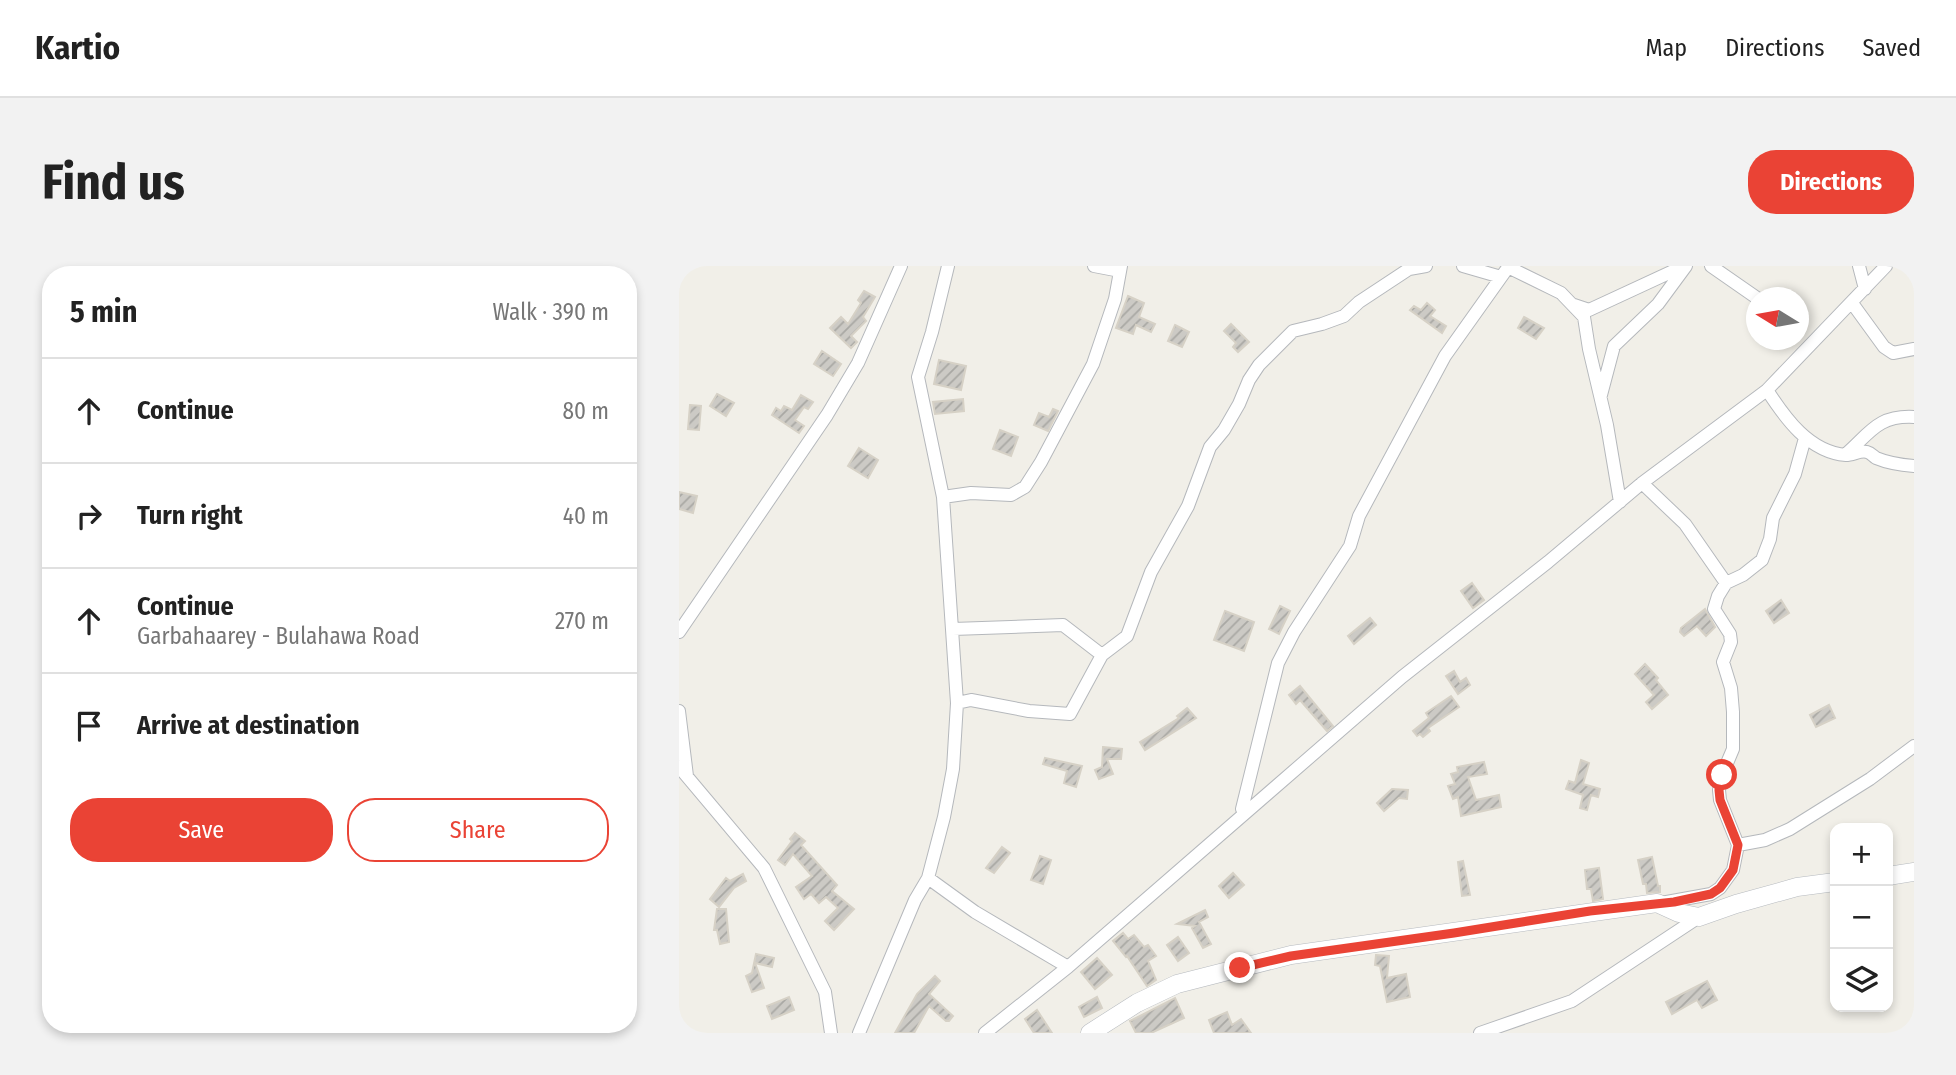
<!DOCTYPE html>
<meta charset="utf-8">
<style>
body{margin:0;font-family:"Fira Sans Condensed",sans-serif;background:#f2f2f2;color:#222}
.controls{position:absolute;right:21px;bottom:21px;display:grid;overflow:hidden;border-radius:14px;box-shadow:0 4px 10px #0003}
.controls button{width:63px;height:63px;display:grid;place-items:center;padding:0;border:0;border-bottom:2px solid #e0e0e0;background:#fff;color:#222;font:35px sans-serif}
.compass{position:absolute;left:1067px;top:21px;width:63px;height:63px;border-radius:50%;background:#fff;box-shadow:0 4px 10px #0003;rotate:281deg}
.stop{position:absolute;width:21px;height:21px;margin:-16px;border:5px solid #ea4335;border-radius:50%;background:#fff}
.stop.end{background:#ea4335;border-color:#fff;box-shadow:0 2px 7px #0008}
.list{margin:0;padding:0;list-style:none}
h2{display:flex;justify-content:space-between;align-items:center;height:91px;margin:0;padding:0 28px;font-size:30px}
h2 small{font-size:23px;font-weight:400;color:#767676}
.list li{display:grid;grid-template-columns:46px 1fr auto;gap:21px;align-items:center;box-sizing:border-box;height:105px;padding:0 28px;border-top:2px solid #e0e0e0}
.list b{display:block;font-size:26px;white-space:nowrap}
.list p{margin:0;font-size:23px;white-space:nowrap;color:#767676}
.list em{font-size:23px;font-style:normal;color:#767676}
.actions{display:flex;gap:14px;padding:21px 28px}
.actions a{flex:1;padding:16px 0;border:2px solid #ea4335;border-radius:28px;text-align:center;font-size:24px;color:#ea4335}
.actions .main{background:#ea4335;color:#fff}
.icon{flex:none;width:38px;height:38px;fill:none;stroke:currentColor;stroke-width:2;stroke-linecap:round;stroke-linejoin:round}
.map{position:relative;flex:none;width:1235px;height:767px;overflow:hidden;border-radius:28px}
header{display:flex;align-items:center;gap:42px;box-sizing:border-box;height:98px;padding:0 35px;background:#fff;border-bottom:2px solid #e0e0e0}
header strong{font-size:33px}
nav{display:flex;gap:38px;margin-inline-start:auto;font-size:24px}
.intro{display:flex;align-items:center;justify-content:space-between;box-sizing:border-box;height:168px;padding:0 42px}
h1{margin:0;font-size:49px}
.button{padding:18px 32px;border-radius:28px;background:#ea4335;color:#fff;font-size:24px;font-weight:700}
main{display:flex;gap:42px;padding:0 42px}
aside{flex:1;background:#fff;border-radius:28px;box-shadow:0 4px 10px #0003}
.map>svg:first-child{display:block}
.building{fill:url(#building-hatch);stroke:#d6d1c6;stroke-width:2}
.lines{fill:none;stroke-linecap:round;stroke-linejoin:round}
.street-casing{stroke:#b5b8bc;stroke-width:14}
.secondary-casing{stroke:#b6babf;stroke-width:19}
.street{stroke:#fff;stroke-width:12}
.secondary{stroke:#fff;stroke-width:18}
.route{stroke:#ea4335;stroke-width:9}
</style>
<header>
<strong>Kartio</strong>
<nav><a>Map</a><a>Directions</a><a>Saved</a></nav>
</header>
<div class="intro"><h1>Find us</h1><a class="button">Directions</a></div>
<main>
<aside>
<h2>5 min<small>Walk · 390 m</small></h2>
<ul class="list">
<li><svg class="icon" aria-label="ahead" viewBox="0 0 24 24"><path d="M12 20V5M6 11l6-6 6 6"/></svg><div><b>Continue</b></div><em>80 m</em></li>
<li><svg class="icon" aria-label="right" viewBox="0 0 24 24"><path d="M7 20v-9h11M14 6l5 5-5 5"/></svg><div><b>Turn right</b></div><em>40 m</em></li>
<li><svg class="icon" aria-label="ahead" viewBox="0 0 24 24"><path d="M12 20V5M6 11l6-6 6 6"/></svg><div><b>Continue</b><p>Garbahaarey - Bulahawa Road</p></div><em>270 m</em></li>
<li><svg class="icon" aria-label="arrive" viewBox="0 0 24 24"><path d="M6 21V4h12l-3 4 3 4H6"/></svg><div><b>Arrive at destination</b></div></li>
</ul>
<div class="actions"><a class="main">Save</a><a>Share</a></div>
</aside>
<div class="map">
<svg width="1235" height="767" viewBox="0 0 1235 767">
<defs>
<pattern id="building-hatch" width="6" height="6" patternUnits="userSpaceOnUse" patternTransform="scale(1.75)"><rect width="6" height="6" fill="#cccac5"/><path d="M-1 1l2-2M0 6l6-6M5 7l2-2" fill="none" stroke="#a9a8a4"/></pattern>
</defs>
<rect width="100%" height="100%" fill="#f1efe8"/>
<!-- building -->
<path class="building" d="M185 25 196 31 184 51 187 55 172 70 178 76 172 82 151 62 162 51 169 58 182 37 179 34Z
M449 30 465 37 460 51 476 58 472 66 457 59 454 68 437 62Z
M748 37 756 44 751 50 767 60 763 67 731 44 735 40 742 44Z
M845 51 865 62 857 73 839 62Z
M552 58 570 76 559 86 554 81 557 77 545 65Z
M496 59 510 66 503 81 489 75Z
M143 85 162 98 154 110 135 98Z
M260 94 287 100 282 124 255 118Z
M38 128 55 137 47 150 31 140Z
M122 129 134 136 129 143 125 141 116 154 125 160 120 167 93 149 97 142 102 145 105 140 113 144Z
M284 133 285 145 256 148 254 136Z
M11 139 22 140 20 164 9 163Z
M374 143 379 145 369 165 355 159 360 147 370 151Z
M321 164 339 171 332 190 314 183Z
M180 182 199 194 189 212 169 200Z
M0 226 18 230 14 247 0 243Z
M793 317 805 334 794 342 782 325Z
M1102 334 1110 347 1095 357 1087 345Z
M601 340 611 345 600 368 590 363Z
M1026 343 1036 361 1027 370 1018 360 1005 370 1001 366 1002 362Z
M546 345 575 356 565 385 535 374Z
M691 352 697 359 675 378 669 370Z
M966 398 979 412 977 414 989 429 973 443 967 436 975 429 956 408Z
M775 405 781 416 787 412 791 419 779 428 767 410Z
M621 420 654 460 648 465 621 434 617 438 610 429Z
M772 430 780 441 749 462 751 465 744 471 741 468 738 470 734 465 750 452 747 447Z
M1150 439 1156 452 1137 461 1131 449Z
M508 442 517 452 466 484 461 476 500 452 498 450Z
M424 481 443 483 442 493H428L434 508 420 513 416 504 423 501Z
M366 492 403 500 397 521 385 517 388 505 364 498Z
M902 494 910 497 904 518 921 523 919 531 912 529 908 544 901 542 904 529 887 523 890 515 896 517Z
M805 496 808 508 789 511 797 534 820 529 822 541 782 550 779 531 774 533 769 520 776 518 772 508 779 506 778 501Z
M713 523 729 524 728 533 720 532 705 545 698 537Z
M116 567 126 575 122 579 158 619 153 625 175 643 155 664 146 655 159 642 147 631 140 637 132 628 125 633 117 621 133 610 114 588 106 599 99 594 113 575 111 573Z
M323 581 331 587 315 607 307 602Z
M361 590 372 594 364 618 352 614Z
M973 591 979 620H981V626L968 627 967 618H964L959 594Z
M784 595 791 629 783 630 779 596Z
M920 602 924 633 914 635 912 623H908L906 604Z
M554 607 565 619 550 632 540 620Z
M64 608 67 615 55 622 40 641 31 633 47 612 51 615Z
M38 643H47L50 676 41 678 38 664H35Z
M526 644 529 651 520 656 532 678 524 682 513 662 516 660 498 658Z
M444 667 449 673 455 669 465 681 469 679 477 690 469 695 477 714 468 720 448 690 447 691 434 675Z
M499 671 510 687 499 695 488 679Z
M77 688 95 692 93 701 76 697 85 722 73 726 67 710 73 707Z
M697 689 710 690 708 712 727 708 731 731 708 736 701 700 696 699Z
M418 692 433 709 416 723 402 706Z
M256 710 261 715 250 728 274 750 270 755H267L250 740 235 767H216L238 728Z
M1028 715 1038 734 1023 742 1018 734 993 748 987 736Z
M110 731 115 744 93 753 88 740Z
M418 731 423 742 405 751 400 741Z
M496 732 505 752 472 767H457L451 755Z
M358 744 373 767H355L346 753Z
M548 746 553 759 562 753 572 767H535L530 754Z"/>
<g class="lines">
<defs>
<path id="street" d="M415 0 441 5
M784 0 822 11
M1032 0 1078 32
M1180 0 1186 23
M829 1 882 27 905 51 910 83 928 159 941 236
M1173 37 1205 81 1214 87 1235 83
M895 39 910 44 1005 0
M1088 124C1106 152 1130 186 1167 189 1174 189 1182 184 1188 186 1192 187 1194 190 1197 192 1209 197 1222 199 1235 200
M922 129 935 80 979 38 1007 0
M1167 188C1191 167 1199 149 1235 151
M963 217 1006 258 1047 317 1039 330 1035 343 1051 368 1052 376 1044 396 1052 422 1054 446V483L1043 509 1040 524 1041 534 1059 579 1054 604 1041 622 1032 628 982 637
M264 231 292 227 332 229 346 221 362 196 414 98 436 33 442 0
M1047 317 1064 309 1083 294 1091 273 1094 252 1116 208 1126 172
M274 363 384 359 423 389
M0 366 148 149 179 97 222 0
M278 437 292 434 350 445 391 448 423 389 448 370 472 306 509 240 531 181 545 164 560 138 570 114 580 99 614 65 643 58 665 50 680 36 730 3 747 0
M0 445 8 510
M0 501 85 602 146 726 152 767
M566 547 563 543 599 397 615 366 671 280 680 250 766 90 830 0
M1059 579 1086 574 1111 563 1191 513 1235 480
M249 612 296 646 389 701
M180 767 236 634 249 612 265 551 274 503 278 437 264 231 239 111 253 66 269 0
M306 767 389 701 723 411 869 296 963 217 1088 124 1207 0
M801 767 893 735 1020 651"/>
<path id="secondary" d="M1209 610 1235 606
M411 767 458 737 498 718 612 689 978 637 1000 647 1020 651 1057 638 1118 621 1156 616"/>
</defs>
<!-- street casing -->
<use href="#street" class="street-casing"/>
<!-- secondary casing -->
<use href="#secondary" class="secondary-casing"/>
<!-- street -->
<use href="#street" class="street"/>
<!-- secondary -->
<use href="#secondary" class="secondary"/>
</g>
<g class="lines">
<!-- route -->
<path class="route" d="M561 702 612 690 775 667 911 645 995 636 1032 628 1041 622 1054 604 1059 579 1041 534 1040 524 1043 509"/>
</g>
</svg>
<div class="controls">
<button>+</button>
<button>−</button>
<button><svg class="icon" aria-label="layers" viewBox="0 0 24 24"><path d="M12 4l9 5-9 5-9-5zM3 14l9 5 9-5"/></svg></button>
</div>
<svg class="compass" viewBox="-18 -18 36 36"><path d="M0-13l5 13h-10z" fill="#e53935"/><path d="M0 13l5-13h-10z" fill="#767676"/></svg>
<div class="stop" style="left:1043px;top:509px"></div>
<div class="stop end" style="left:561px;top:702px"></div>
</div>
</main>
